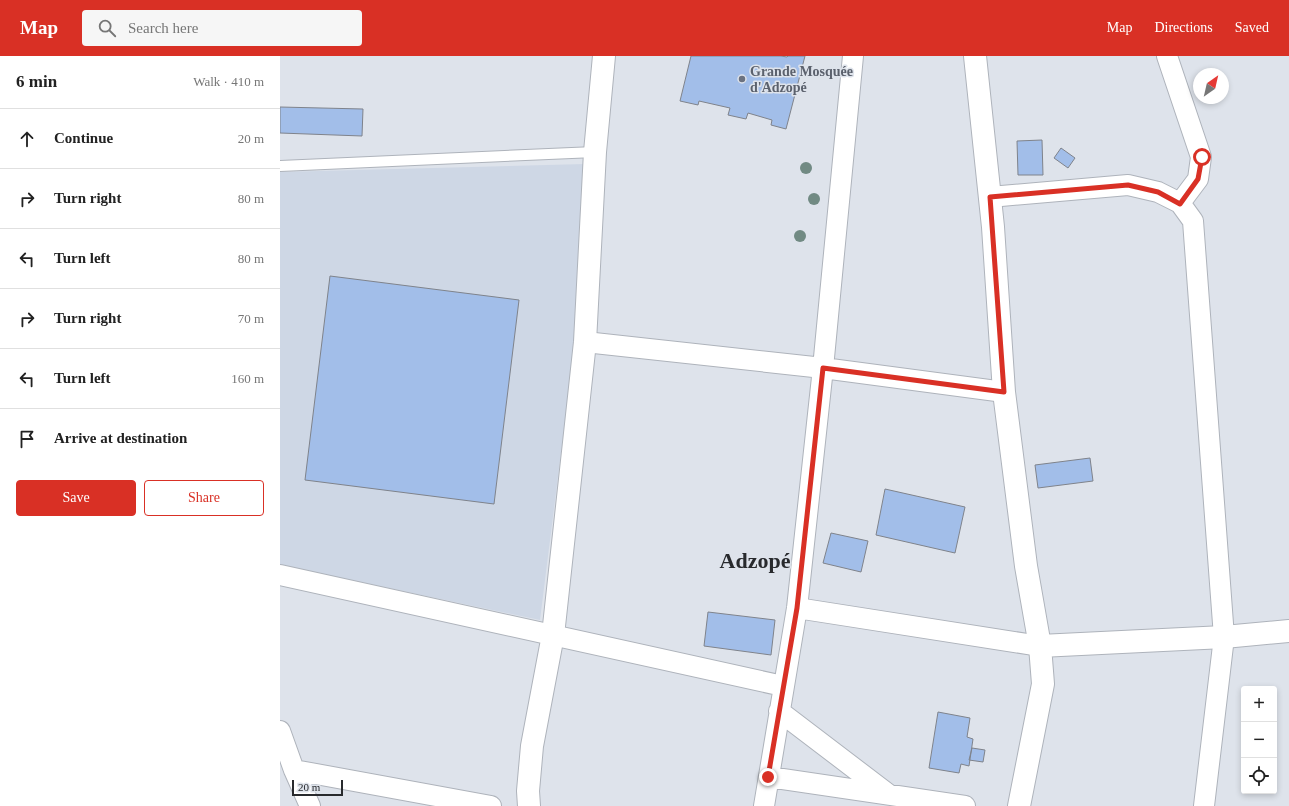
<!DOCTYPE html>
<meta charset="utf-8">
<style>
body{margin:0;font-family:Georgia,serif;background:#f6f6f6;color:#222}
.controls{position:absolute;right:12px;bottom:12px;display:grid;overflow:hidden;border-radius:4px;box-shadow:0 2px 6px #0003}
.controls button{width:36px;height:36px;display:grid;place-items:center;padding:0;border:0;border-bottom:1px solid #e0e0e0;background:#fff;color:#222;font:20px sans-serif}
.compass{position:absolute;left:913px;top:12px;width:36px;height:36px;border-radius:50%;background:#fff;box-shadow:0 2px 6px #0003;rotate:34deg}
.scale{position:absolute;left:12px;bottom:10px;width:51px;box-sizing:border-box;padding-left:4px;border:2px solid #282a2d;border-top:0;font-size:11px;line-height:14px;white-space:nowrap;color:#282a2d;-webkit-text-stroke:3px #dee3eb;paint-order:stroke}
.stop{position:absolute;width:12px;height:12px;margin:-9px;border:3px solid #d93025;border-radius:50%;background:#fff}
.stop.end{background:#d93025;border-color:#fff;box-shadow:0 1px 4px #0008}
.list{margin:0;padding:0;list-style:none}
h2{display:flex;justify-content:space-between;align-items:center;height:52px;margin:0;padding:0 16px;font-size:17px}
h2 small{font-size:13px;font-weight:400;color:#767676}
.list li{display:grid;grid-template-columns:26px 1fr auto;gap:12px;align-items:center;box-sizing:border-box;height:60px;padding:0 16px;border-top:1px solid #e0e0e0}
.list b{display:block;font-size:15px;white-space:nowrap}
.list em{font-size:13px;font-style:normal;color:#767676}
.actions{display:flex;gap:8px;padding:12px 16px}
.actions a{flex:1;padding:9px 0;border:1px solid #d93025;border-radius:4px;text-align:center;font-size:14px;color:#d93025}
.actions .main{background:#d93025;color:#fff}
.icon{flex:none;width:22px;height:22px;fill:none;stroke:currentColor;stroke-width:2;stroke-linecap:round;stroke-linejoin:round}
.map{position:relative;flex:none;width:1009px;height:750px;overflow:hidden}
header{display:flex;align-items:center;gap:24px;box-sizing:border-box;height:56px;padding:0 20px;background:#d93025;color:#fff}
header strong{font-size:19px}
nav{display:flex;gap:22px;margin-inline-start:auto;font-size:14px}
.search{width:280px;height:36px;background:#f6f6f6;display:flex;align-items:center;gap:10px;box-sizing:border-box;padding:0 14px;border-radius:4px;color:#767676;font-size:15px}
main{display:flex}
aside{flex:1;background:#fff}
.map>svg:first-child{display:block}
.built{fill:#ced7e5}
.building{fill:#a2bee9;stroke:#7f838b}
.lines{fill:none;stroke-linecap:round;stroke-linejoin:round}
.service-casing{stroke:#aeb3bb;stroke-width:12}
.minor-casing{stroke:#aeb3bb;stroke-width:22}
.tertiary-casing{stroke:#aeb3bb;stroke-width:24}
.service{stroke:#fff;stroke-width:10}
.minor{stroke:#fff;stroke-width:20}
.tertiary{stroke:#fff;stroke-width:22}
.tree{fill:#718a83}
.route{stroke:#d93025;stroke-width:5}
.worship-dot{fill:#6b7280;stroke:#dee3eb;stroke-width:1.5}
.labels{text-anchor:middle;stroke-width:3;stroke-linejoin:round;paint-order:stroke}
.worship-label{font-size:14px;font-weight:bold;fill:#5b616d;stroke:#dee3eb;text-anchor:start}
.town-label{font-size:22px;font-weight:bold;fill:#282a2d;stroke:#dee3eb}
</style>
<header>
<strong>Map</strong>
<div class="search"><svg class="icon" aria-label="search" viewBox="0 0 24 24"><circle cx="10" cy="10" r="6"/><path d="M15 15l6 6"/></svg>Search here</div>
<nav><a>Map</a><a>Directions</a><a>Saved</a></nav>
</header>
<main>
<aside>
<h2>6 min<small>Walk · 410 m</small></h2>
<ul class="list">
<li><svg class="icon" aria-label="ahead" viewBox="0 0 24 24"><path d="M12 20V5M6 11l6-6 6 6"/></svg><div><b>Continue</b></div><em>20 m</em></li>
<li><svg class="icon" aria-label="right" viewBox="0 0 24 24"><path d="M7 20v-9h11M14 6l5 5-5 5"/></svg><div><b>Turn right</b></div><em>80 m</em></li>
<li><svg class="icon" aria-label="left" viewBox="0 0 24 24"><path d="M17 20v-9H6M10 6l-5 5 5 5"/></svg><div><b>Turn left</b></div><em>80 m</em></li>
<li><svg class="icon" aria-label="right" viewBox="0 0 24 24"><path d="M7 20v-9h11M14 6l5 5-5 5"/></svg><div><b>Turn right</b></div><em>70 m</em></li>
<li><svg class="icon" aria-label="left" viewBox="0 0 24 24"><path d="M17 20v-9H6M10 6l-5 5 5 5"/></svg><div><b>Turn left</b></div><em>160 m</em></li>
<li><svg class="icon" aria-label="arrive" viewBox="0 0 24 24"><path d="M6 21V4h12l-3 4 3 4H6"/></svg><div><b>Arrive at destination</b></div></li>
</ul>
<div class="actions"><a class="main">Save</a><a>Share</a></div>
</aside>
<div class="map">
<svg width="1009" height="750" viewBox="0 0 1009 750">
<rect width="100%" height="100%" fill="#dee3eb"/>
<!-- built -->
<path class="built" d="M305 108 296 277 260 564 0 509V116Z"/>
<!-- building -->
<path class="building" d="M411 0H501L507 1 508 0H525L506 73 491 69 492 64 468 57 466 63 448 59 450 52 419 45 418 49 400 45Z
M0 51 83 53 82 80 0 77Z
M762 84 763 119H738L737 85Z
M781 92 795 102 788 112 774 102Z
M50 220 239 244 214 448 25 424Z
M810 402 813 425 758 432 755 409Z
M605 433 685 451 675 497 596 479Z
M551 477 588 485 581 516 543 507Z
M428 556 495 564 491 599 424 590Z
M658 656 690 662 687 681 693 683 689 710 681 708 679 717 649 712Z
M692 692 705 694 703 706 689 704Z"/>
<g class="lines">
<defs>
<path id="service" d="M0 110 315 96"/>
<path id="minor" d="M887 0 921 101 918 123 900 147
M710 141 848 129 878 136 900 147 913 165 944 581 924 750
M305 286 543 312 724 336
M0 519 503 630
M517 552 760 590
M499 655 608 738
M0 675 14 714 30 750
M14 714 211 750
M489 721 685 750
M484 750 517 552 543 312 573 0"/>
<path id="tertiary" d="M695 0 713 171 724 336 746 510 760 590 763 628 739 750
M760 590 944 581 1009 575
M249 750 248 735 252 690 273 579 305 286 315 96 324 0"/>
</defs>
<!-- service casing -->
<use href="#service" class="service-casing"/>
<!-- minor casing -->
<use href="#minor" class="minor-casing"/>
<!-- tertiary casing -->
<use href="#tertiary" class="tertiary-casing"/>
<!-- service -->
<use href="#service" class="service"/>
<!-- minor -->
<use href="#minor" class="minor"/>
<!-- tertiary -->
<use href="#tertiary" class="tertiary"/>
</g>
<!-- trees -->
<g class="tree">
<circle cx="526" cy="112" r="6"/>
<circle cx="534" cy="143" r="6"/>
<circle cx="520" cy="180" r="6"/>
</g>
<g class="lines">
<!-- route -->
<path class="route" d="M488 721 517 552 543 312 724 336 710 141 848 129 878 136 900 148 918 123 922 101"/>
</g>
<!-- markers -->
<circle class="worship-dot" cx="462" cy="23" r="4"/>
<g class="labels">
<!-- worship labels -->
<g class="worship-label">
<text x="470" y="20">Grande Mosquée<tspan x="470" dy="16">d'Adzopé</tspan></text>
</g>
<!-- town labels -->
<g class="town-label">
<text x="475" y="512">Adzopé</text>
</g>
</g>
</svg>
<div class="controls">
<button>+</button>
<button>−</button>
<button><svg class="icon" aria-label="locate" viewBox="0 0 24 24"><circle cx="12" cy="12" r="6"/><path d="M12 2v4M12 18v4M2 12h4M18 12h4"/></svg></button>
</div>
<svg class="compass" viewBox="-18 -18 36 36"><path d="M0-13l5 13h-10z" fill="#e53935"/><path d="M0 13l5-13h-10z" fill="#767676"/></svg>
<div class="scale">20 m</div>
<div class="stop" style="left:922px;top:101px"></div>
<div class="stop end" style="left:488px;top:721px"></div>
</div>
</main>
